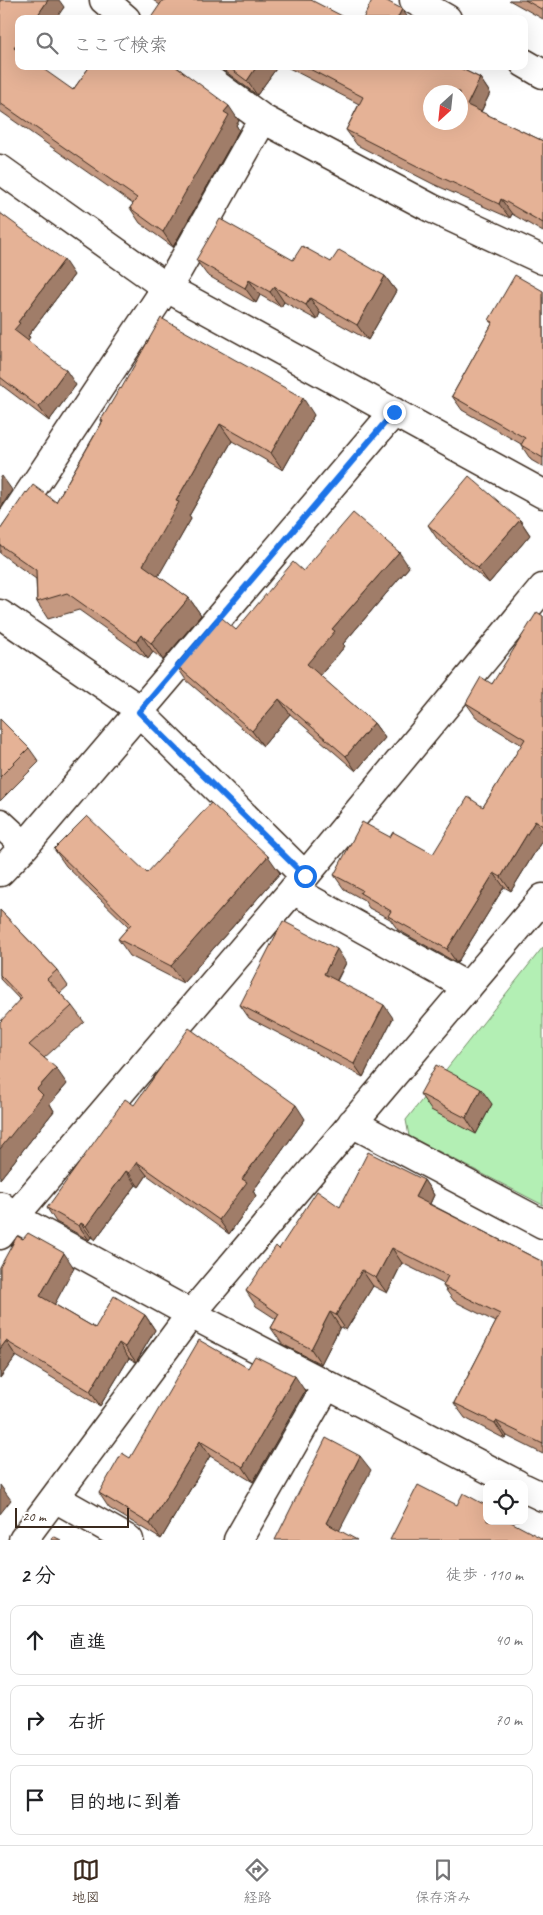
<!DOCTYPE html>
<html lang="ja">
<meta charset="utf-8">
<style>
body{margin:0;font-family:Caveat,"Klee One",sans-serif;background:#f2f2f2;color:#202124}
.controls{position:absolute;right:15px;bottom:15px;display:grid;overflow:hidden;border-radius:10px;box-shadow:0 5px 20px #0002}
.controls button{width:45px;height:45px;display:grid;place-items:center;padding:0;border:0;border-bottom:1px solid #e0e0e0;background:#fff;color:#202124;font:25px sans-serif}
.compass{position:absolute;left:423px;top:85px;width:45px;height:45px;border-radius:50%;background:#fff;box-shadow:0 5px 20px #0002;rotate:207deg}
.scale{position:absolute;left:15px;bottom:12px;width:114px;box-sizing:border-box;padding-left:5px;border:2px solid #3b2a1e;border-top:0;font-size:14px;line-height:18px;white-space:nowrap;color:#3b2a1e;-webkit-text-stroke:4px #fff;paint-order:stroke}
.stop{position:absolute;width:15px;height:15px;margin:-11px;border:4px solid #1a73e8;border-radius:50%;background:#fff}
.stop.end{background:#1a73e8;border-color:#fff;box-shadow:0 1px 5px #0008}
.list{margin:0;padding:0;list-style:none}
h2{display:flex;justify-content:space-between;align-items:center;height:65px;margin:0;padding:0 20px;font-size:21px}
h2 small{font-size:16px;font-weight:400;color:#757577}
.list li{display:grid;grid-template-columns:32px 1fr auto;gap:15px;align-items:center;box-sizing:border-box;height:70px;margin:0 10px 10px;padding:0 10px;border:1px solid #e0e0e0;border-radius:10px}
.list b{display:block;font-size:19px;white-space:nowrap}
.list em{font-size:16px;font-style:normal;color:#757577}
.icon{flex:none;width:28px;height:28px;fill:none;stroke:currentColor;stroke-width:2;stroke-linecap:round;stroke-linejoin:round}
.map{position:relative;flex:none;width:543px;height:1540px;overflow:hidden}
.search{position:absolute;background:#fff;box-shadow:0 5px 20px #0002;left:15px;right:15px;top:15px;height:55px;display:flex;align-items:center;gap:12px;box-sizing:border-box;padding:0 18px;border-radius:10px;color:#757577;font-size:19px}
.sheet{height:305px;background:#fff}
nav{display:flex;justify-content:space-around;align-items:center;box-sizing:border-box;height:70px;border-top:1px solid #e0e0e0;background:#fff;font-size:14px;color:#757577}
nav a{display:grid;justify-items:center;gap:2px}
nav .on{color:#3b2a1e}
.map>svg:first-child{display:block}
.green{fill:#b3efb4;stroke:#778c69}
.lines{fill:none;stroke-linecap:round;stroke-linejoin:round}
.minor-casing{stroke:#3b2a1e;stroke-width:31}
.minor{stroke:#fff;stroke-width:28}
.wall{fill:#c59981;stroke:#3b2a1e}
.shaded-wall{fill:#a07d69;stroke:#3b2a1e}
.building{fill:#e5b296;stroke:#3b2a1e;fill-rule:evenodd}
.route{stroke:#1a73e8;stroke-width:6}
</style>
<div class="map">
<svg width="543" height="1540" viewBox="0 0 543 1540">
<rect width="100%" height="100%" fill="#fff"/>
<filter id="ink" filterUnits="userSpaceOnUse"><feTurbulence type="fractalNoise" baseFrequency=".02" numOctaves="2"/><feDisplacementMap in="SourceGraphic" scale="10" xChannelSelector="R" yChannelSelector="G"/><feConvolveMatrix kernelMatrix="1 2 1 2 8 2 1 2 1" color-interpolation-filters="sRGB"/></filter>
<g filter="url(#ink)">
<!-- green -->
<path class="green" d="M543 947V1205L409 1136 406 1120Z"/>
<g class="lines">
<defs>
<path id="minor" d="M104 0 126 19
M414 0 447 19
M524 63 543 74
M191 66 263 119 431 208 543 260
M0 169 167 288 543 494
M0 537 178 270 263 119
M0 614 130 703 305 876
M0 823 25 846
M0 872 25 846 394 412
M293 890 468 987
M352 1123 543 1224
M1 1206 14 1217 191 1314 517 1484
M0 1235 14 1217 305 876 543 588
M524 1488 543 1497
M55 1498 129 1540
M23 1540 191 1314 543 898
M238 1540 327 1385"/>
</defs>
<!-- minor casing -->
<use href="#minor" class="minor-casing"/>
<!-- minor -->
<use href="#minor" class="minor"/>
</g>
<!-- wall -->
<path class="wall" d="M0 0 64 7 19 66 73 90 90 66H176L239 121 236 125 239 130 173 247 140 223 130 208 133 204 0 111Z
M153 0H311L160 5Z
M509 0H543V19Z
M218 66H278L257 95Z
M285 66H456L480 78 490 93 481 112 543 141V232L512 214 510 218 433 184 357 145 346 130 359 104Z
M0 213 74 275 28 336 30 337 27 341 76 385 49 421 0 384Z
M196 260H293L331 262 385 276 396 291 368 340 320 313 317 320 284 302 281 307 260 295 256 303 207 275Z
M543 291V467L531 460 521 445V444L462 410 452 396 492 324 489 320Z
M121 389 314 415 283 470 232 441 189 516 191 519 158 576 189 598 201 615 163 660 153 652 148 659 79 610 48 619 37 602 36 579 0 553V530L27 493 56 502 102 422 101 420Z
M520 520 530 535 489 583 438 540 428 525Z
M409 567 343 644 345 646 320 676 374 723 385 738 356 771 290 714 263 746 186 680 176 665 219 621 236 630 303 571Z
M543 616V839L511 891 504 887 457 963 398 930 390 919 369 908 364 900 344 889 334 875 390 837 433 854 483 807 522 745 476 717 466 703 492 684Z
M0 719 29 748 39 762 0 801Z
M54 849 147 873H280L183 983 130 956 118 939 129 927 66 866Z
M0 910 57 970 68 986 60 993 72 1006 84 1022 44 1058 67 1084 50 1104 54 1111 0 1179 20 1000 0 979Z
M346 963 337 981 393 1018 363 1077 249 1018 240 1005Z
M420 1094 492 1104 476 1134 431 1110Z
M134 1105 305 1119 253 1191 256 1196 229 1234 147 1175 139 1187 136 1185 95 1240 91 1237 89 1240 56 1222 47 1208Z
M424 1180 434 1195 430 1204 543 1262V1454L507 1436 505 1439 465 1418 454 1403 496 1322 454 1301 443 1286 444 1284 402 1263 387 1293 373 1286 346 1330 340 1327 321 1364 282 1344 271 1328 276 1319 256 1306 246 1291 279 1249 340 1207Z
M0 1267 74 1268 54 1304 95 1328 145 1315 155 1330 136 1362 129 1358 100 1406 16 1356 0 1378Z
M248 1368 305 1391 253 1482 210 1456 161 1539 109 1508 99 1493 130 1458Z"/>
<!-- shaded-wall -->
<path class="shaded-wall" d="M48 0H59L64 7 56 19H35Z
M402 9 409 19H397Z
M19 41V55L14 48Z
M257 66H278L257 95 247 81Z
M480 78 490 93 477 120 467 105Z
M229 106 239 121 236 125 239 130 173 247 163 232 224 112Z
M501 199 512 214 510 218 499 204Z
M64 260 74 275 28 336 30 337 24 345 14 330 18 322Z
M385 276 396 291 368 340 357 325Z
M249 280 260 295 256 303 245 288Z
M274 287 284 302 281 307 270 292Z
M310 298 320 313 317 320 306 305Z
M66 370 76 385 49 421 39 407Z
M303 398 314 415 283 470 271 453Z
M220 424 232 441 189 516 191 519 155 582 143 565 176 501Z
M2 476 12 490 0 509V479Z
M520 520 530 535 489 583 478 568Z
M399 552 409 567 343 644 345 646 317 679 307 664 332 629Z
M189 598 201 615 163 660 151 643Z
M141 635 153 652 148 659 136 642Z
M279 699 290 714 263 746 252 731Z
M374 723 385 738 356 771 346 756Z
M535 821 543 832V839L511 891 501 877Z
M268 856 280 873 183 983 171 966Z
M494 873 504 887 457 963 447 949Z
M337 949 346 963 333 987 324 974Z
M384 1005 393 1018 363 1077 354 1064Z
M56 1068 67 1084 50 1104 54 1111 0 1179V1149L37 1089Z
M481 1089 492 1104 476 1134 466 1118Z
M296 1105 305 1119 253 1191 256 1196 229 1234 219 1220 242 1179Z
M137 1162 147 1175 139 1187 129 1173Z
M126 1171 136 1185 95 1240 86 1226Z
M424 1180 434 1195 426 1212 415 1197Z
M81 1223 91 1237 89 1240 79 1226Z
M392 1248 402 1263 387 1293 376 1278Z
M64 1253 74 1268 51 1311 40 1296Z
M362 1270 373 1286 346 1330 336 1315Z
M330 1312 340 1327 321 1364 311 1349Z
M145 1315 155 1330 136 1362 125 1347Z
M6 1341 16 1356 0 1378V1349Z
M119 1343 129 1358 100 1406 90 1391Z
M295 1376 305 1391 253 1482 243 1467Z
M496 1421 507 1436 505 1439 495 1423Z
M200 1441 210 1456 161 1539 150 1524Z
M360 1456 371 1470 336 1537 326 1523Z
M0 1485 11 1500 0 1514Z"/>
<!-- building -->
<path class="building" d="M0 0H48L35 19H19V41L14 48 19 52V66H39L73 90 90 66H175L229 106 224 112 229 115 163 232 130 208 137 198 0 103Z
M163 0H311L348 19H150Z
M372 0H385L402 9 397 19H363Z
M525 0H543V10Z
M227 66H257L247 81Z
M304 66H456L480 78 467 105 543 141V223L501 199 499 204 423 169 346 130 363 97ZM430 92H460V122H430Z
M0 213 64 260 18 322 20 323 14 330 66 370 39 407 0 377Z
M220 219 293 260 302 246 331 262 339 250 385 276 357 325 310 298 306 305 274 287 270 292 249 280 245 288 196 260Z
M515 275 543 291V458L521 445 525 438 452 396 493 322 489 320Z
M161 318 303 398 271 453 220 424 176 501 179 502 143 565 189 598 151 643 141 635 136 642 67 593 37 602 36 570 0 545V530L26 492 27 493 33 485 56 502 103 421 101 420 120 388 121 389Z
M469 476 520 520 478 568 428 525Z
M353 513 399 552 332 629 335 631 307 664 374 723 346 756 279 699 252 731 176 665 216 619 219 621 222 618 236 630 293 562 303 571Z
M537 612 543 616V826L535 821 501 877 494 873 447 949 388 916 391 911 360 893 362 890 334 875 362 822 390 837 393 832 433 854 468 797 483 807 525 739 466 703 481 677 492 684Z
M0 719 29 748 0 777Z
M211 803 268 856 171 966 118 939 131 924 54 849 87 816 147 873Z
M0 910 57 970 47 979 72 1006 29 1045 56 1068 37 1089 43 1095 0 1149V1022L22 998 0 975Z
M283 921 337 949 324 974 384 1005 354 1064 240 1005Z
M189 1028 296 1105 242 1179 247 1182 219 1220 137 1162 129 1173 126 1171 86 1226 81 1223 79 1226 47 1208 125 1099 134 1105Z
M436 1065 481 1089 466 1118 420 1094Z
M368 1152 424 1180 415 1197 543 1262V1444L496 1421 495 1423 454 1403 500 1314 443 1286 448 1276 392 1248 376 1278 362 1270 336 1315 330 1312 311 1349 271 1328 279 1314 246 1291 276 1246 279 1249 317 1191 340 1207Z
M28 1233 64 1253 40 1296 95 1328 114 1296 145 1315 125 1347 119 1343 90 1391 6 1341 0 1349V1267L17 1236 23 1239Z
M199 1340 248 1368 255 1356 295 1376 243 1467 200 1441 150 1524 99 1493 122 1453 130 1458Z
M326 1438 360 1456 326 1523 357 1540H275Z
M418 1485 457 1505 463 1493 487 1506V1521H509L543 1539V1540H390Z
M53 1536 61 1540H51Z"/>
</g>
<g class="lines" filter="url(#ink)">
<!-- route -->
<path class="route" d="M305 876 139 712 394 412"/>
</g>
</svg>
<div class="controls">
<button><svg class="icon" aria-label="locate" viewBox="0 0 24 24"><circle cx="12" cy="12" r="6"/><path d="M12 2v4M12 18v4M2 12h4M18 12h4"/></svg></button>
</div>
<svg class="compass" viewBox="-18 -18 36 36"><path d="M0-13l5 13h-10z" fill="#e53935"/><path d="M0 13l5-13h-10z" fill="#757577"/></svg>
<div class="scale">20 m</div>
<div class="stop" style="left:305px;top:876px"></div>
<div class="stop end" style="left:394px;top:412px"></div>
<div class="search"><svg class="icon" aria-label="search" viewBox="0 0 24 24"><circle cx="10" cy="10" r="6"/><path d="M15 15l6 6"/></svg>ここで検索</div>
</div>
<section class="sheet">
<h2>2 分<small>徒歩 · 110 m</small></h2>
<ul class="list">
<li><svg class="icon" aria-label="ahead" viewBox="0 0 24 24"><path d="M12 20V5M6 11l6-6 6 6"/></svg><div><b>直進</b></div><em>40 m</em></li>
<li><svg class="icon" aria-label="right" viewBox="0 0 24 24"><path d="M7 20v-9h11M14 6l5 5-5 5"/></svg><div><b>右折</b></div><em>70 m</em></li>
<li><svg class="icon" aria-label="arrive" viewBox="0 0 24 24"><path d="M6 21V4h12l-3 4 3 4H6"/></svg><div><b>目的地に到着</b></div></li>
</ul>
</section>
<nav>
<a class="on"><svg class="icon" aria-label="map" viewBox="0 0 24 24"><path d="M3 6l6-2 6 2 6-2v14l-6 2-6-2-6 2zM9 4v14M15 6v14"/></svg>地図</a>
<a><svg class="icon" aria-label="directions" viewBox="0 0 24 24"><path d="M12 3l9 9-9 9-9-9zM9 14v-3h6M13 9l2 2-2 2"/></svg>経路</a>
<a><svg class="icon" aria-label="saved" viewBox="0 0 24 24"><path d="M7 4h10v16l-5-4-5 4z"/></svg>保存済み</a>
</nav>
